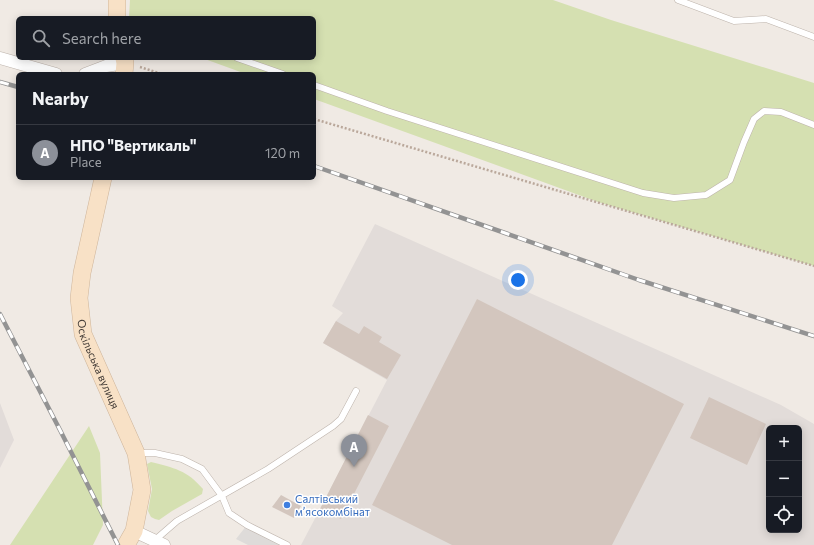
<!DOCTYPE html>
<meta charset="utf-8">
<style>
body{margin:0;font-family:Commissioner,sans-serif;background:#242831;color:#f1f3f6}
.controls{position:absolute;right:12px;bottom:12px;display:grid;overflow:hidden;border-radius:6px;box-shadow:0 2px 10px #0003}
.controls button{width:36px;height:36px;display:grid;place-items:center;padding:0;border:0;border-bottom:1px solid #363941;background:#171b24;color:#f1f3f6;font:20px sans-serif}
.you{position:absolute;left:518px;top:280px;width:14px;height:14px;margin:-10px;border:3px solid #fff;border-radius:50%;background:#1a73e8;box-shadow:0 0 0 6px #1a73e833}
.badge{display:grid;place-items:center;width:26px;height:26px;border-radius:50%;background:#8c9099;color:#fff;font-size:13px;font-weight:700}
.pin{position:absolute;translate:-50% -33px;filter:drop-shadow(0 1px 2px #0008)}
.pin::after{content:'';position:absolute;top:21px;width:14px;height:12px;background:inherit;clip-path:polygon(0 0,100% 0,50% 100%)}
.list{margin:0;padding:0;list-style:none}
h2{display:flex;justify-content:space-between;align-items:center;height:52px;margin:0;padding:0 16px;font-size:17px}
h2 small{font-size:13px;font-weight:400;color:#9ea1a6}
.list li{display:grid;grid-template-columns:26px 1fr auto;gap:12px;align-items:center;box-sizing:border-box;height:56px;padding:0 16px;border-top:1px solid #363941}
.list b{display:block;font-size:15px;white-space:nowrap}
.list p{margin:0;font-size:13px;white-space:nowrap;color:#9ea1a6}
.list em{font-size:13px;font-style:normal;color:#9ea1a6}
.icon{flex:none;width:22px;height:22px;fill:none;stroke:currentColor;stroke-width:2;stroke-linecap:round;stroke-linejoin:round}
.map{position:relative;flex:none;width:814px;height:545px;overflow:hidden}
.search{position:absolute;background:#171b24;box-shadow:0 2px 10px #0003;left:16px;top:16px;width:300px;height:44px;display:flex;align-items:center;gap:10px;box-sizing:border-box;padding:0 14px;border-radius:6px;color:#9ea1a6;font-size:15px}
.panel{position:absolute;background:#171b24;box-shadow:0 2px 10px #0003;left:16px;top:72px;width:300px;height:108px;border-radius:6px}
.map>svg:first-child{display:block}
.industrial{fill:#e2dcd9;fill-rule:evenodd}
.green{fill:#d5e0b1}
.parking{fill:#dedbd9}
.building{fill:#d3c6be}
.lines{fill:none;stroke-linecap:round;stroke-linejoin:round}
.lane-casing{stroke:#bdb3ab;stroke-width:7}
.street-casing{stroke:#bdb3ab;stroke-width:13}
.secondary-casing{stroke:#ceb59b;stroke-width:18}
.path{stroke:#baa89b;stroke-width:2.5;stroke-dasharray:2 2;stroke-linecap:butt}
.lane{stroke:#fff;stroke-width:6}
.street{stroke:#fff;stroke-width:12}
.secondary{stroke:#f8e1c6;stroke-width:17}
.rail-casing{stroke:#939393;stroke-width:4.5}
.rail{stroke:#fff;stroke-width:3;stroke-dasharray:9;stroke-linecap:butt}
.shop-dot{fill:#3f7fe0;stroke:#fff;stroke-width:1.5}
.labels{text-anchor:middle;stroke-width:3;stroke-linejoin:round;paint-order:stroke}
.street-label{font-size:11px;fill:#413a35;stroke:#fff}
.shop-label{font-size:11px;fill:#366cbe;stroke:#fff;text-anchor:start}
</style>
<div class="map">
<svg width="814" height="545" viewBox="0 0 814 545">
<rect width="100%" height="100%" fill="#f0eae4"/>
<!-- industrial -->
<path class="industrial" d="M375 224 781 405 814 424V545H301L320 509 387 380 323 343 336 321 343 313 332 306ZM769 428H799V530H769Z
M0 403 14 440 0 468Z"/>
<!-- green -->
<path class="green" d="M130 0H553L611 20 814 83V266L598 202 314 99V74H246L202 58H314V18H129Z
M89 426 100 453 103 525 93 545H10Z
M151 462C174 468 187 470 203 489L202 494 172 511 159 520 155 519 151 517 148 511 152 489 147 464Z"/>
<!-- parking -->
<path class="parking" d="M247 525 281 542 279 545H248L236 539Z"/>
<!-- building -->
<path class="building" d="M477 299 684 404 612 545H452L372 505Z
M336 321 359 334 364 326 382 337 379 342 401 355 387 379 323 343Z
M709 397 766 424 747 465 690 438Z
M368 415 389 426 341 519 320 509Z
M281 495 301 506 294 518 272 507Z"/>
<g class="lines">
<defs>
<path id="lane" d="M678 0 734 21 766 19 814 37
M237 58 283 74
M314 85 387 111 643 193 674 198 706 195 730 180 744 142 754 119 764 111 781 112 814 125
M138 453H155L182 459 202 469 222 496 229 513 247 525 287 545
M155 540 177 521 268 469 333 426 341 419 356 391"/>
<path id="street" d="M0 58 56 74
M85 74 106 66 125 63
M134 531 164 545"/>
<g id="secondary">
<path d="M117 0V18"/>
<path d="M124 74 125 63 124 58"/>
<path id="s1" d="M103 178 82 273 79 298 83 334 136 453 142 490 134 531 126 545"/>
</g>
</defs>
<!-- lane casing -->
<use href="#lane" class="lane-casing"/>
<!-- street casing -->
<use href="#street" class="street-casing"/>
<!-- secondary casing -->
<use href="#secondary" class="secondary-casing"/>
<!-- path -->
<path class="path" d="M140 67 162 74
M314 119 814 266"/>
<!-- lane -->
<use href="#lane" class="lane"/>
<!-- street -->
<use href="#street" class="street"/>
<!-- secondary -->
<use href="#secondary" class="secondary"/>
<defs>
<path id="rail" d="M0 82 18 87
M314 166 639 280 814 336
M0 314 60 430 118 545"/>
</defs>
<!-- rail casing -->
<use href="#rail" class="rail-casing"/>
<!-- rail -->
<use href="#rail" class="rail"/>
</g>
<!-- markers -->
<circle class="shop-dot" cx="287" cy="505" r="4"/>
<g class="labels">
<!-- street labels -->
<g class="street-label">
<text dy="4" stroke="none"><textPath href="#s1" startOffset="192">Оскільська вулиця</textPath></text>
</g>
<!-- shop labels -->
<g class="shop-label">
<text x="295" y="503">Салтівський<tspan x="295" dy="13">мʼясокомбінат</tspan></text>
</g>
</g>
</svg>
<div class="controls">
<button>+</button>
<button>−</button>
<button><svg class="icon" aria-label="locate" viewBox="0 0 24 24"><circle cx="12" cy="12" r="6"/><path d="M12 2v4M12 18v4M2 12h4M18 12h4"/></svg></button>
</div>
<div class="you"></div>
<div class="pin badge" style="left:354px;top:467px">A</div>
<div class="search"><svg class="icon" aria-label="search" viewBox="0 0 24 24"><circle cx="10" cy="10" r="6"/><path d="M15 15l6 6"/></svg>Search here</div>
<section class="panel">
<h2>Nearby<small></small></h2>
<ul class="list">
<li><span class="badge">A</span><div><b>НПО &quot;Вертикаль&quot;</b><p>Place</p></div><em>120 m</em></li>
</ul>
</section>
</div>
